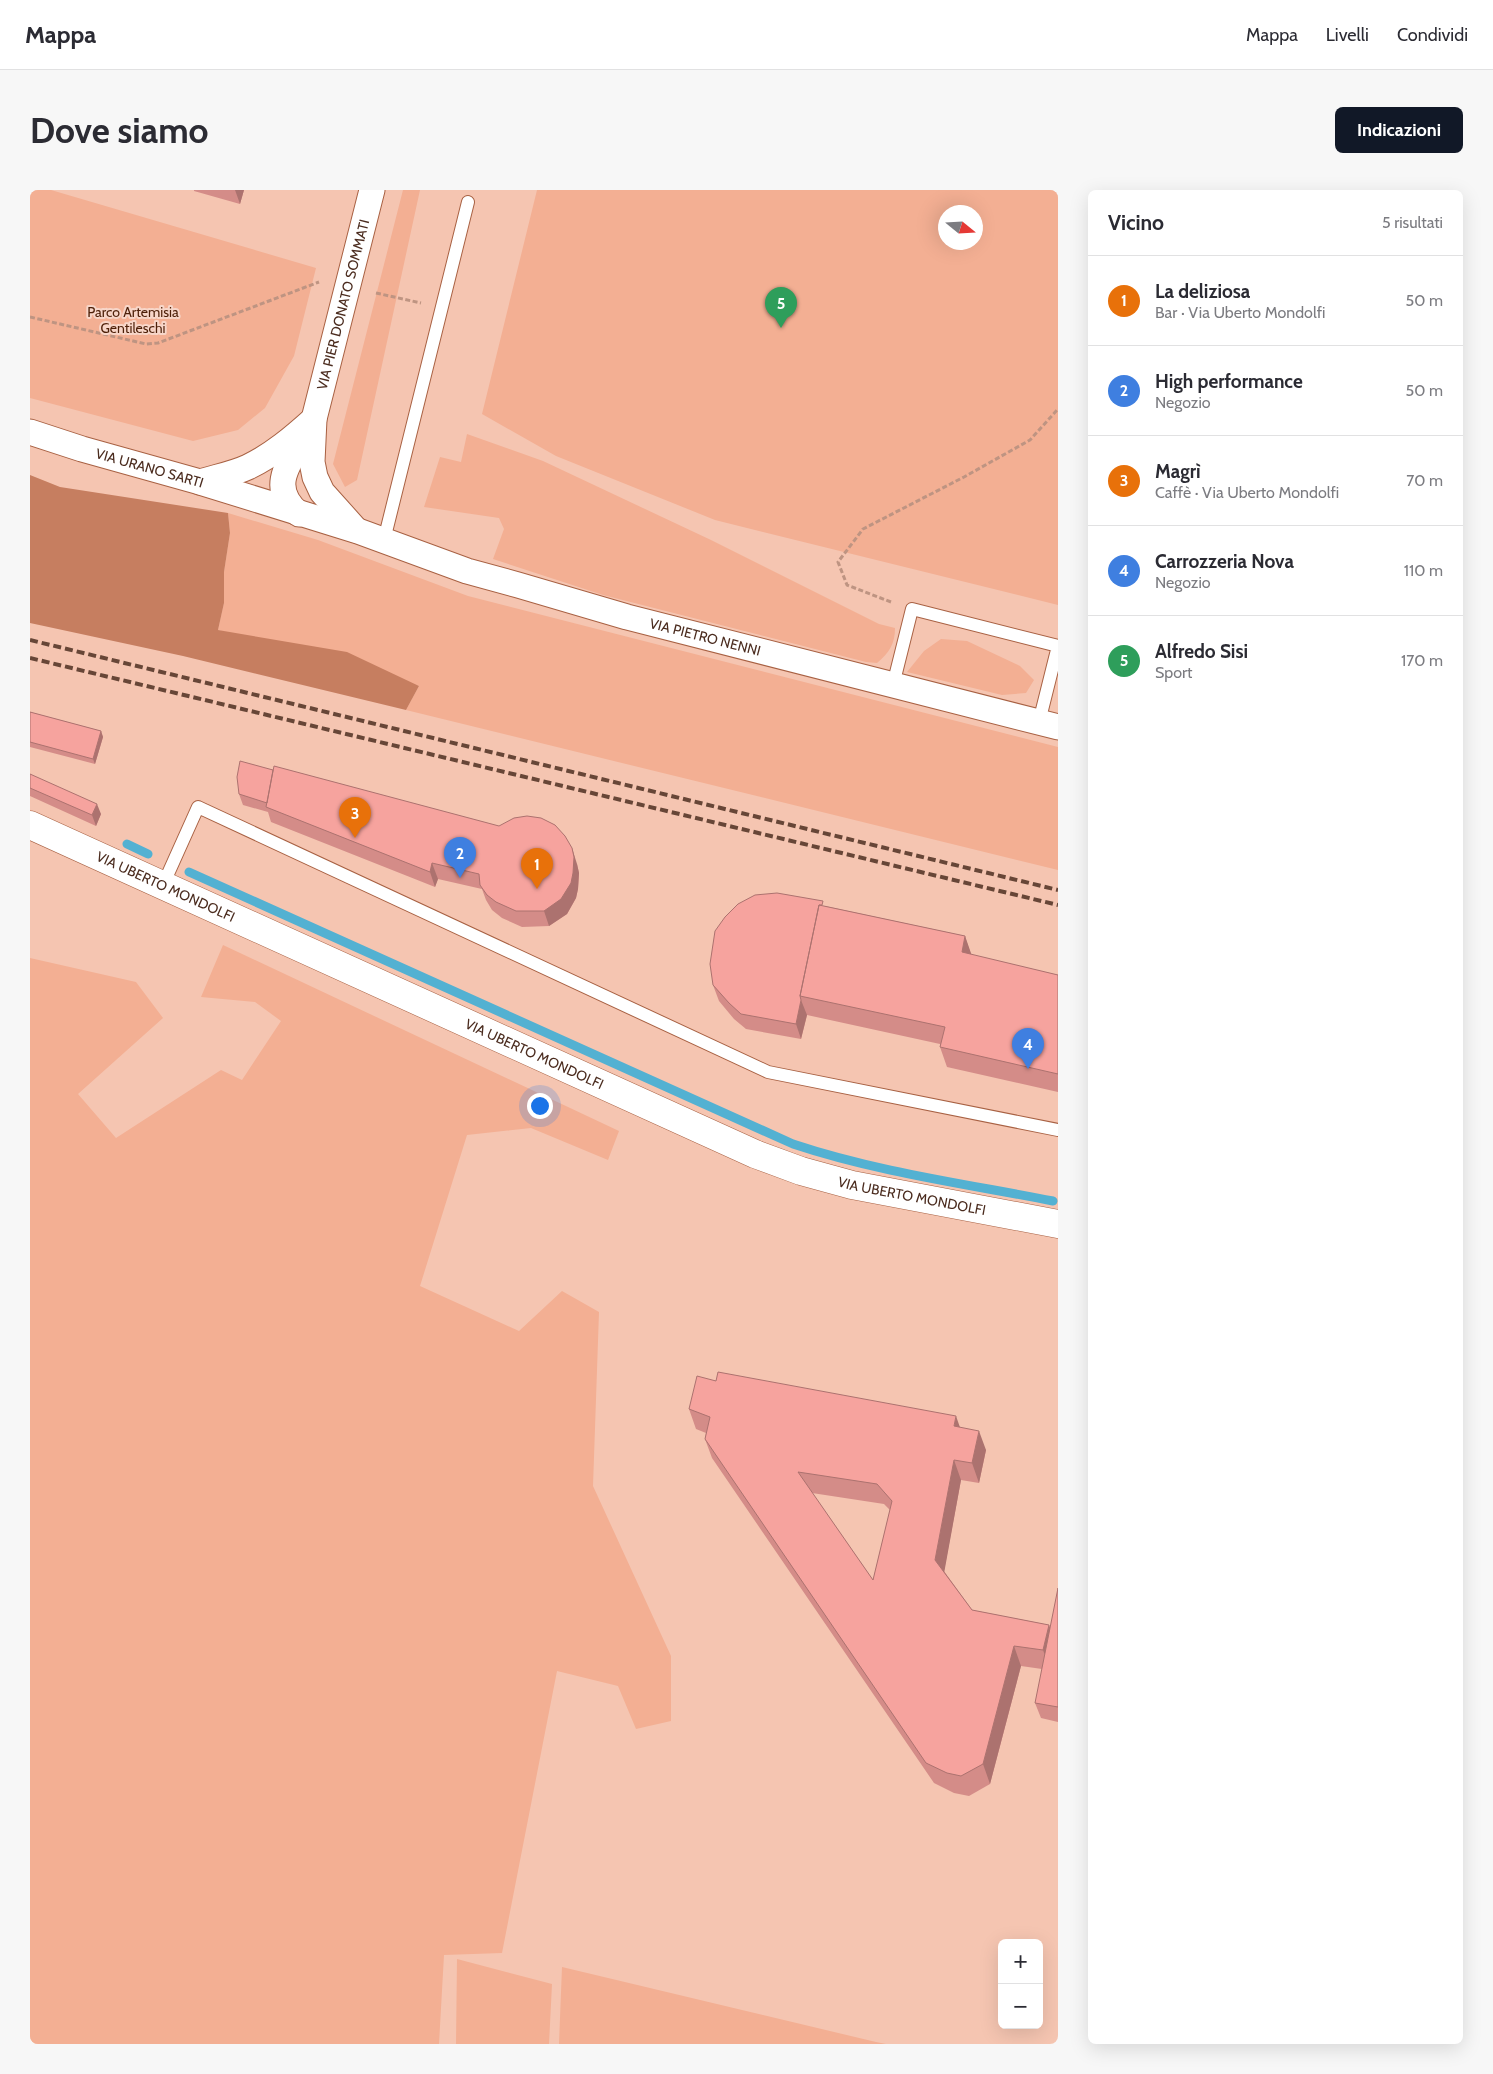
<!DOCTYPE html>
<html lang="it">
<meta charset="utf-8">
<style>
body{margin:0;font-family:Cabin,sans-serif;background:#f7f7f7;color:#2b2b33}
.controls{position:absolute;right:15px;bottom:15px;display:grid;overflow:hidden;border-radius:8px;box-shadow:0 5px 20px #0002}
.controls button{width:45px;height:45px;display:grid;place-items:center;padding:0;border:0;border-bottom:1px solid #e1e1e2;background:#fff;color:#2b2b33;font:25px sans-serif}
.compass{position:absolute;left:908px;top:15px;width:45px;height:45px;border-radius:50%;background:#fff;box-shadow:0 5px 20px #0002;rotate:108deg}
.you{position:absolute;left:509px;top:915px;width:18px;height:18px;margin:-12px;border:4px solid #fff;border-radius:50%;background:#1a73e8;box-shadow:0 0 0 8px #1a73e833}
.badge{display:grid;place-items:center;width:32px;height:32px;border-radius:50%;background:#111827;color:#fff;font-size:16px;font-weight:700}
.pin{position:absolute;translate:-50% -41px;filter:drop-shadow(0 1px 2px #0008)}
.pin::after{content:'';position:absolute;top:26px;width:18px;height:15px;background:inherit;clip-path:polygon(0 0,100% 0,50% 100%)}
.list{margin:0;padding:0;list-style:none}
h2{display:flex;justify-content:space-between;align-items:center;height:65px;margin:0;padding:0 20px;font-size:21px}
h2 small{font-size:16px;font-weight:400;color:#7c7c81}
.list li{display:grid;grid-template-columns:32px 1fr auto;gap:15px;align-items:center;box-sizing:border-box;height:90px;padding:0 20px;border-top:1px solid #e1e1e2}
.list b{display:block;font-size:19px;white-space:nowrap}
.list p{margin:0;font-size:16px;white-space:nowrap;color:#7c7c81}
.list em{font-size:16px;font-style:normal;color:#7c7c81}
.map{position:relative;flex:none;width:1028px;height:1854px;overflow:hidden;border-radius:8px}
header{display:flex;align-items:center;gap:30px;box-sizing:border-box;height:70px;padding:0 25px;background:#fff;border-bottom:1px solid #e1e1e2}
header strong{font-size:24px}
nav{display:flex;gap:28px;margin-inline-start:auto;font-size:18px}
.intro{display:flex;align-items:center;justify-content:space-between;box-sizing:border-box;height:120px;padding:0 30px}
h1{margin:0;font-size:35px}
.button{padding:12px 22px;border-radius:8px;background:#111827;color:#fff;font-size:18px;font-weight:700}
main{display:flex;gap:30px;padding:0 30px}
aside{flex:1;background:#fff;border-radius:8px;box-shadow:0 5px 20px #0002}
.map>svg:first-child{display:block}
.green{fill:#f3af93;fill-rule:evenodd}
.forest{fill:#c67e60}
.lines{fill:none;stroke-linecap:round;stroke-linejoin:round}
.stream{stroke:#53b1d2;stroke-width:9}
.lane-casing{stroke:#a86143;stroke-width:14}
.street-casing{stroke:#a86143;stroke-width:27}
.secondary-casing{stroke:#a86143;stroke-width:29}
.path{stroke:#be9482;stroke-width:3;stroke-dasharray:5 2.5;stroke-linecap:butt}
.lane{stroke:#fff;stroke-width:12}
.street{stroke:#fff;stroke-width:25}
.secondary{stroke:#fff;stroke-width:28}
.rail{stroke:#674637;stroke-width:4;stroke-dasharray:8 4;stroke-linecap:butt}
.wall{fill:#d48c88;fill-rule:evenodd}
.shaded-wall{fill:#ac726f}
.building{fill:#f6a39e;stroke:#ac726f;fill-rule:evenodd}
.labels{text-anchor:middle;stroke-width:4;stroke-linejoin:round;paint-order:stroke}
.street-label{font-size:14px;fill:#4b2c1f;stroke:#f7d6c9}
.park-label{font-size:14px;fill:#4d1f08;stroke:#f7d6c9}
</style>
<header>
<strong>Mappa</strong>
<nav><a>Mappa</a><a>Livelli</a><a>Condividi</a></nav>
</header>
<div class="intro"><h1>Dove siamo</h1><a class="button">Indicazioni</a></div>
<main>
<div class="map">
<svg width="1028" height="1854" viewBox="0 0 1028 1854">
<rect width="100%" height="100%" fill="#f5c5b1"/>
<!-- green -->
<path class="green" d="M0 0H21L286 78 264 166 235 218 208 240 163 251 0 208Z
M373 0H390L327 290 315 297 303 274Z
M507 0H1028V415L685 330 526 266 452 224ZM916 22H946V52H916Z
M437 244 513 271 681 350 849 434 865 438C865 454 859 463 847 473L836 472 573 405 463 369 474 339 469 328 394 317 410 267 431 272Z
M198 323 288 350 438 406 1028 557V680L376 520 389 496 188 440 194 413V382L200 343Z
M911 449 937 451 990 476 1004 490 996 503 972 505 877 482 894 461Z
M193 755 589 941 578 970 501 938 437 945 390 1096 489 1141 532 1101 569 1122 563 1296 641 1466V1531L606 1539 588 1496 527 1481 472 1763 414 1765 409 1854H0V768L106 792 133 828 48 904 86 948 191 880 212 890 251 831 225 812 171 807Z
M427 1769 522 1794 519 1854H426Z
M532 1777 846 1852 856 1854H529Z"/>
<!-- forest -->
<path class="forest" d="M0 285 30 297 198 323 200 343 194 382V413L188 440 317 462 389 496 376 520 153 466 0 433Z"/>
<g class="lines">
<!-- stream -->
<path class="stream" d="M97 654 118 664
M159 682 763 954C847 982 936 994 1023 1011"/>
<defs>
<path id="lane" d="M354 350 438 12
M863 495 882 419 1028 456
M1009 532 1028 456
M133 695 168 617 738 882 1028 940"/>
<g id="street">
<path id="s1" d="M0 242 52 259 170 292 328 341 437 381 488 395 597 427 1028 537"/>
<path d="M170 292C186 287 203 284 218 277 243 265 264 247 284 229"/>
<path d="M269 324C236 297 261 270 277 242"/>
<path id="s2" d="M326 340 292 302 285 287 282 272 284 229 342 0"/>
</g>
<g id="secondary">
<path id="s3" d="M0 635 725 964 771 981 822 995 1028 1034"/>
</g>
</defs>
<!-- lane casing -->
<use href="#lane" class="lane-casing"/>
<!-- street casing -->
<use href="#street" class="street-casing"/>
<!-- secondary casing -->
<use href="#secondary" class="secondary-casing"/>
<!-- path -->
<path class="path" d="M346 103 391 113
M0 127 116 154 128 153 289 92
M861 412 817 395 808 372 833 339 934 287 1000 250 1028 219"/>
<!-- lane -->
<use href="#lane" class="lane"/>
<!-- street -->
<use href="#street" class="street"/>
<!-- secondary -->
<use href="#secondary" class="secondary"/>
<!-- rail -->
<path class="rail" d="M0 450 1028 700
M0 468 1028 715"/>
</g>
<!-- wall -->
<path class="wall" d="M164 0H214L210 14 164 1Z
M0 522 71 541 73 547 65 574 0 557Z
M0 584 71 624 66 636 0 606Z
M209 604 547 674 549 683 548 699 546 708 537 724 519 736 492 737 472 728 462 720 456 710 452 699 408 689 405 697 241 632 238 622 213 615Z
M795 716 935 746 941 765 1028 785V902L917 877 910 857V854L777 825 771 849 716 839 704 829 689 811 683 795Z
M686 1191 930 1237 956 1260 949 1293 931 1290 914 1381 942 1420 1019 1435 1020 1439 1028 1398V1532L1011 1528 1005 1513 1012 1479 991 1476 960 1594 939 1606 924 1603 904 1593 682 1268 675 1249 676 1243 666 1239 659 1219ZM782 1303 854 1314 860 1320 843 1390Z"/>
<!-- shaded-wall -->
<path class="shaded-wall" d="M205 0H214L210 14Z
M71 541 73 547 65 574 63 569Z
M67 614 71 624 66 636 62 625Z
M542 658 547 674 549 683 548 699 546 708 537 724 519 736 514 721Z
M402 673 408 689 405 697 400 682Z
M935 746 942 766 932 762Z
M771 810 777 825 771 849 766 834Z
M926 1226 933 1246 924 1236Z
M949 1241 956 1260 949 1293 942 1273Z
M924 1270 931 1290 913 1389 905 1370Z
M1019 1435 1026 1455 1020 1480 1013 1460Z
M984 1456 991 1476 960 1594 953 1574Z"/>
<!-- building -->
<path class="building" d="M0 522 71 541 63 569 0 552Z
M210 571 243 580 237 613 209 604 207 587Z
M244 576 469 636 484 628 497 626 511 628 525 635 535 646 542 658 544 667 543 683 541 693 531 709 514 721H486L466 712 457 705 450 695 449 684 402 673 400 682 236 617Z
M0 584 67 614 62 625 0 598Z
M747 703 793 711 792 715H789L770 806 771 810 766 834 711 824 699 813 683 795 680 774 685 741 695 727 708 714 725 705Z
M789 715 935 746 932 762 1028 785V884L910 857 915 837 770 806Z
M688 1182 926 1226 924 1236 949 1241 942 1273 924 1270 905 1370 942 1420 1019 1435 1013 1460 984 1456 953 1574 931 1586 917 1583 896 1573 675 1249 680 1227 659 1219 667 1186 686 1191ZM768 1282 847 1294 862 1311 843 1390Z
M1028 1398V1517L1005 1513Z"/>
<g class="labels">
<!-- street labels -->
<g class="street-label">
<text dy="5" stroke="none"><textPath href="#s2" startOffset="244">VIA PIER DONATO SOMMATI</textPath></text>
<text dy="5" stroke="none"><textPath href="#s1" startOffset="125">VIA URANO SARTI</textPath></text>
<text dy="5" stroke="none"><textPath href="#s1" startOffset="706">VIA PIETRO NENNI</textPath></text>
<text dy="5" stroke="none"><textPath href="#s3" startOffset="149">VIA UBERTO MONDOLFI</textPath></text>
<text dy="5" stroke="none"><textPath href="#s3" startOffset="554">VIA UBERTO MONDOLFI</textPath></text>
<text dy="5" stroke="none"><textPath href="#s3" startOffset="959">VIA UBERTO MONDOLFI</textPath></text>
</g>
<!-- park labels -->
<g class="park-label">
<text x="103" y="127">Parco Artemisia<tspan x="103" dy="16">Gentileschi</tspan></text>
</g>
</g>
</svg>
<div class="controls">
<button>+</button>
<button>−</button>
</div>
<svg class="compass" viewBox="-18 -18 36 36"><path d="M0-13l5 13h-10z" fill="#e53935"/><path d="M0 13l5-13h-10z" fill="#7c7c81"/></svg>
<div class="you"></div>
<div class="pin badge" style="left:507px;top:699px;background:#e8710a">1</div>
<div class="pin badge" style="left:430px;top:688px;background:#3f7fe0">2</div>
<div class="pin badge" style="left:325px;top:648px;background:#e8710a">3</div>
<div class="pin badge" style="left:998px;top:879px;background:#3f7fe0">4</div>
<div class="pin badge" style="left:751px;top:138px;background:#2e9e5b">5</div>
</div>
<aside>
<h2>Vicino<small>5 risultati</small></h2>
<ul class="list">
<li><span class="badge" style="background:#e8710a">1</span><div><b>La deliziosa</b><p>Bar · Via Uberto Mondolfi</p></div><em>50 m</em></li>
<li><span class="badge" style="background:#3f7fe0">2</span><div><b>High performance</b><p>Negozio</p></div><em>50 m</em></li>
<li><span class="badge" style="background:#e8710a">3</span><div><b>Magrì</b><p>Caffè · Via Uberto Mondolfi</p></div><em>70 m</em></li>
<li><span class="badge" style="background:#3f7fe0">4</span><div><b>Carrozzeria Nova</b><p>Negozio</p></div><em>110 m</em></li>
<li><span class="badge" style="background:#2e9e5b">5</span><div><b>Alfredo Sisi</b><p>Sport</p></div><em>170 m</em></li>
</ul>
</aside>
</main>
